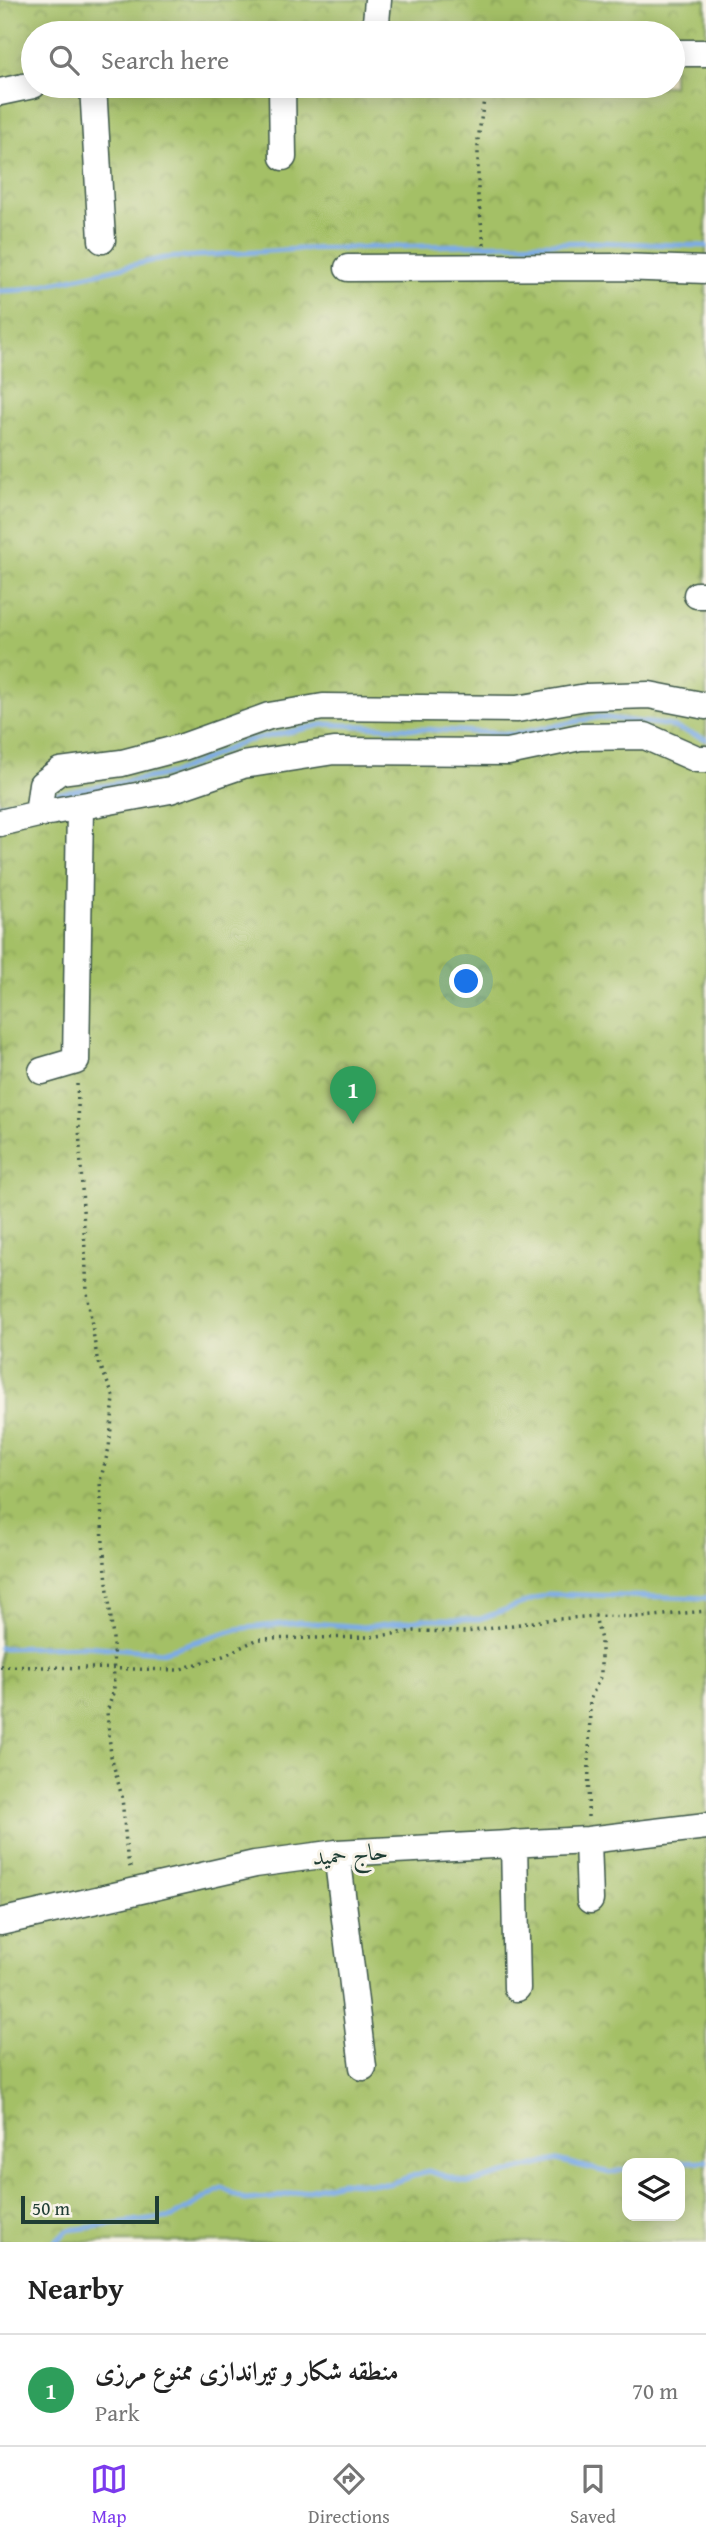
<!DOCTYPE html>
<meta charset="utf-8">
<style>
body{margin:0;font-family:"Gentium Book Plus",Amiri,serif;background:#f6f6f6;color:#222}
.controls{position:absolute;right:21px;bottom:21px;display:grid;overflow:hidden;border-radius:14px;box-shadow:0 4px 18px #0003}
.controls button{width:63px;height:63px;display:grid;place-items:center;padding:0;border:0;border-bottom:2px solid #e0e0e0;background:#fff;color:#222;font:35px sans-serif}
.scale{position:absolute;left:21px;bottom:18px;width:138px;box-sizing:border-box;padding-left:7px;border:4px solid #1f3d34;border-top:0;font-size:19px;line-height:24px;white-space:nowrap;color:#1f3d34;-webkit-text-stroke:5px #f7f3e8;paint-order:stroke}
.you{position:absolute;left:467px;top:982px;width:24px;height:24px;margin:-18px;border:5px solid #fff;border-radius:50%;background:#1a73e8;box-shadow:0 0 0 10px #1a73e833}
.badge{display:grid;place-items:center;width:46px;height:46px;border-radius:50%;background:#7c3aed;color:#fff;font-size:23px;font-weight:700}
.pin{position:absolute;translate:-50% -58px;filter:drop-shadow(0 2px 4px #0008)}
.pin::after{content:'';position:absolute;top:37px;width:24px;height:21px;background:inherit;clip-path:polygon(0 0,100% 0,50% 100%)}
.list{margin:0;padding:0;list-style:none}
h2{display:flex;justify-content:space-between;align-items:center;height:91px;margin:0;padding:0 28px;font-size:30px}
h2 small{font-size:23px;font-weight:400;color:#767676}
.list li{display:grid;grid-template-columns:46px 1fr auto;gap:21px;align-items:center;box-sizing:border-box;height:112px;padding:0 28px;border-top:2px solid #e0e0e0}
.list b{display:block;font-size:26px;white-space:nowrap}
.list p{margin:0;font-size:23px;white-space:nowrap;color:#767676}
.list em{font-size:23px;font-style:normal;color:#767676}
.icon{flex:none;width:38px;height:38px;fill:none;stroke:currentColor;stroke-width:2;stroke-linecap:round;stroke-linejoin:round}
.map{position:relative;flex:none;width:706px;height:2242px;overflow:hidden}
.search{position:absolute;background:#fff;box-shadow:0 4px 18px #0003;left:21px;right:21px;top:21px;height:77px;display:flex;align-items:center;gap:18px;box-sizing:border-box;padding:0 24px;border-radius:38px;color:#767676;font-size:26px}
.sheet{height:203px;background:#fff}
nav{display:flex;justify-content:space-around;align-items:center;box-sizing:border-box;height:98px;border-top:2px solid #e0e0e0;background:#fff;font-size:19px;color:#767676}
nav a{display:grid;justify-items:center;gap:4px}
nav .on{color:#7c3aed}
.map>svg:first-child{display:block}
.park{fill:url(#park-crowns);stroke:#627e4d;stroke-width:2;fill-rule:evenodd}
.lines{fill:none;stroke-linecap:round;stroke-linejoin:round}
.stream{stroke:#7cabe6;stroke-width:5}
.minor-casing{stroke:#3d5649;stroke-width:29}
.path{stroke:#3d5649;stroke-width:3.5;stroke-dasharray:2 5;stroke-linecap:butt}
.minor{stroke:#fff;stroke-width:26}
.labels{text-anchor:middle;stroke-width:6;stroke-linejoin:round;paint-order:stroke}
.street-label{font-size:24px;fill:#1f3d34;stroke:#f7f3e8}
</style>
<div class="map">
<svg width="706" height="2242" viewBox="0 0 706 2242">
<defs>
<pattern id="park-crowns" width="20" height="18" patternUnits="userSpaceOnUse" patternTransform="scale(1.75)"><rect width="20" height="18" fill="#a4c066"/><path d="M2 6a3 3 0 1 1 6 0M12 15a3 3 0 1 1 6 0" fill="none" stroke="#859d55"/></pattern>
</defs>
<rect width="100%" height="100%" fill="#f7f3e8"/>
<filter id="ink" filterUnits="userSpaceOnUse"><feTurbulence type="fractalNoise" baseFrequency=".0143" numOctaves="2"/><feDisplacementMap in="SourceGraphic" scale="14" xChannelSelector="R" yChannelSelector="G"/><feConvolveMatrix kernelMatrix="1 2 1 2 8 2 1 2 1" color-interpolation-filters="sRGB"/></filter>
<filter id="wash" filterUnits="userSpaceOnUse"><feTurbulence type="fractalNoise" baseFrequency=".00686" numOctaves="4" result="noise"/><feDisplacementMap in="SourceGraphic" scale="28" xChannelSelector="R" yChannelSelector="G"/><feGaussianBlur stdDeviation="1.57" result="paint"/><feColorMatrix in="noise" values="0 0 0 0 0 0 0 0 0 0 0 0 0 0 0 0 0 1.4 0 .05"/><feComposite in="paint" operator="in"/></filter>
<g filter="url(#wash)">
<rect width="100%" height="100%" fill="#e7e1be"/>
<!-- park -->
<path class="park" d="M0 0H706V2242H0ZM33 33H673V86H33ZM627 2163H680V2216H627Z"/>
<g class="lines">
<!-- stream -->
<path class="stream" d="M0 291 21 290 164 258 301 249 593 242 706 246
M49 795 171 774 246 741 326 724 514 734 599 717 667 725 706 739
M0 805 33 798
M0 1648 86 1646 162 1652 237 1629 300 1622 363 1627 423 1619H480L548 1594 706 1598
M649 2163 706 2161
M54 2242 69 2230 173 2217 222 2188 245 2200 272 2198 341 2182 388 2184 428 2171 469 2183 557 2160 610 2173 627 2169"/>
</g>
</g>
<g filter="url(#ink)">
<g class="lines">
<defs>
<path id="minor" d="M375 33 378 0
M673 53H706
M93 86 102 240
M282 86 283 157
M0 92 33 85
M348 268 619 267 706 270
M697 595H706
M38 814 170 790 243 765 334 751 508 752 580 737 645 736 697 759H706
M0 823 38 814 42 784 60 771 122 763 183 747 269 716 323 707 517 709 586 697 649 695 706 706
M42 1071 76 1061 80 808
M588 1840 590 1900
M514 1843 517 1988
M337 1853 363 2067
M0 1922 255 1864 337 1853 588 1840 706 1826"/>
</defs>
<!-- minor casing -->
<use href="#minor" class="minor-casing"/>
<!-- path -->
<path class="path" d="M484 245 478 196V140L486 86
M77 1084 87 1292 97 1358 114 1398 109 1448 100 1481 103 1543 113 1639 114 1690 107 1712 111 1756 122 1797 127 1855 131 1871
M0 1666 177 1670 223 1656 258 1639 370 1637 415 1631 466 1632 547 1620 595 1616 643 1617 706 1611
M588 1817 590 1700 601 1675V1640L595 1616"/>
<!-- minor -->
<use href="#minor" class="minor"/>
</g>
</g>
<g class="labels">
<!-- street labels -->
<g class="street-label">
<text transform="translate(350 1854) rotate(-5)" y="8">حاج حمید</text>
</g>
</g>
</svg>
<div class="controls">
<button><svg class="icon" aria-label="layers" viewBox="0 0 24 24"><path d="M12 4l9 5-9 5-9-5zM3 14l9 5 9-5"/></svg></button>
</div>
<div class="scale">50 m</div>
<div class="you"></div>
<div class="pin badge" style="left:353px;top:1124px;background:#2e9e5b">1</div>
<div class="search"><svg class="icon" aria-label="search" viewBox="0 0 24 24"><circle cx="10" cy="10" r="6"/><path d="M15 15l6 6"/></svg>Search here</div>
</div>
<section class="sheet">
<h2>Nearby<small></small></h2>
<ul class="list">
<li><span class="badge" style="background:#2e9e5b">1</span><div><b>منطقه شکار و تیراندازی ممنوع مرزی</b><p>Park</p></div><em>70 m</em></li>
</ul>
</section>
<nav>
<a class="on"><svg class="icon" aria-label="map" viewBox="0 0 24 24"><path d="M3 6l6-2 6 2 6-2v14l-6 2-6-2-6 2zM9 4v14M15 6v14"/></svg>Map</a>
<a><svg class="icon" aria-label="directions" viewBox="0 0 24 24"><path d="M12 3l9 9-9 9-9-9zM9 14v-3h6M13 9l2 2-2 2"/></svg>Directions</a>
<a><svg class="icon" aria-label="saved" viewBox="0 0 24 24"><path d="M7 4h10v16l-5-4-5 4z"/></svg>Saved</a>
</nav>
